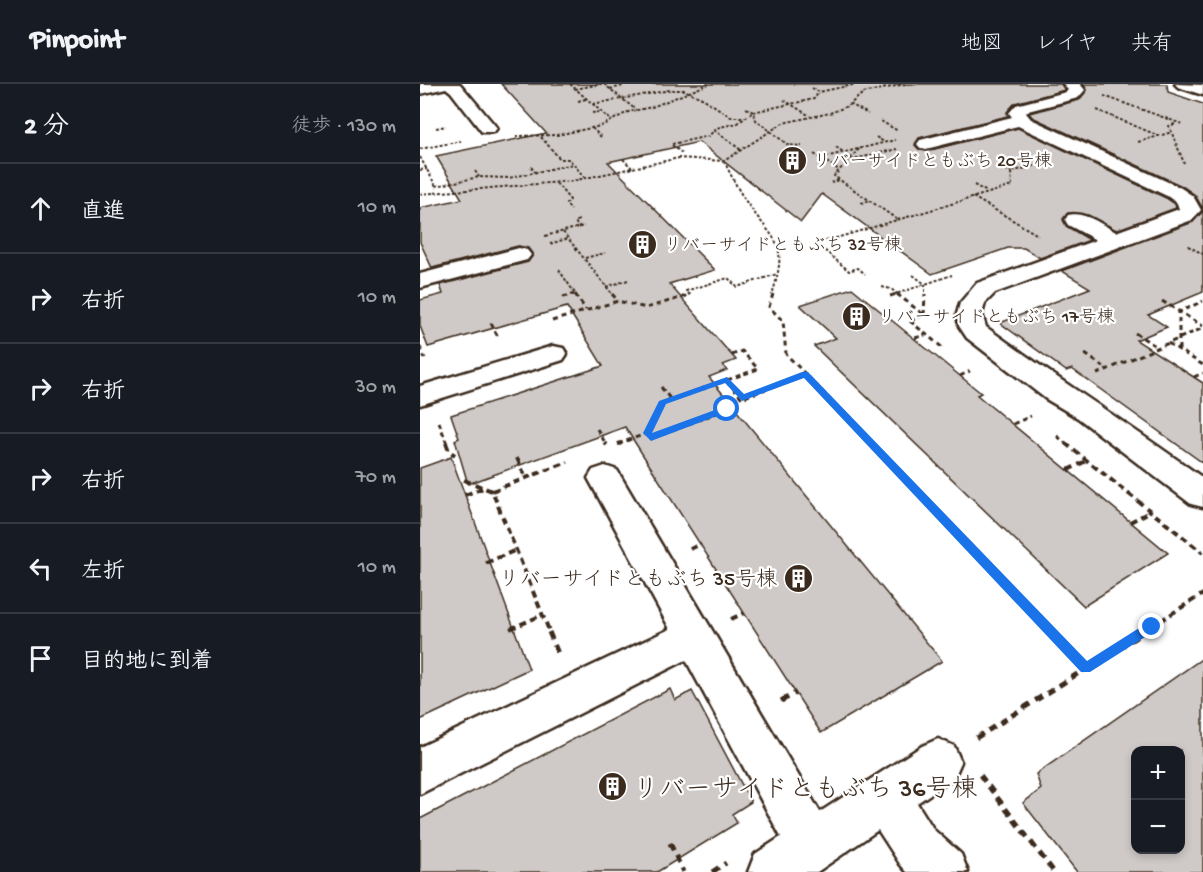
<!DOCTYPE html>
<html lang="ja">
<meta charset="utf-8">
<style>
body{margin:0;font-family:"Gochi Hand","Klee One",sans-serif;background:#20242c;color:#f1f3f6}
.controls{position:absolute;right:18px;bottom:18px;display:grid;overflow:hidden;border-radius:12px;box-shadow:0 3px 9px #0003}
.controls button{width:54px;height:54px;display:grid;place-items:center;padding:0;border:0;border-bottom:2px solid #363941;background:#171b24;color:#f1f3f6;font:30px sans-serif}
.stop{position:absolute;width:18px;height:18px;margin:-14px;border:4px solid #1a73e8;border-radius:50%;background:#fff}
.stop.end{background:#1a73e8;border-color:#fff;box-shadow:0 2px 6px #0008}
.list{margin:0;padding:0;list-style:none}
h2{display:flex;justify-content:space-between;align-items:center;height:78px;margin:0;padding:0 24px;font-size:26px}
h2 small{font-size:20px;font-weight:400;color:#9ea1a6}
.list li{display:grid;grid-template-columns:39px 1fr auto;gap:18px;align-items:center;box-sizing:border-box;height:90px;padding:0 24px;border-top:2px solid #363941}
.list b{display:block;font-size:22px;white-space:nowrap}
.list em{font-size:20px;font-style:normal;color:#9ea1a6}
.icon{flex:none;width:33px;height:33px;fill:none;stroke:currentColor;stroke-width:2;stroke-linecap:round;stroke-linejoin:round}
.map{position:relative;flex:none;width:783px;height:788px;overflow:hidden}
header{display:flex;align-items:center;gap:36px;box-sizing:border-box;height:84px;padding:0 30px;background:#171b24;border-bottom:2px solid #363941}
header strong{font-size:28px}
nav{display:flex;gap:33px;margin-inline-start:auto;font-size:21px}
main{display:flex}
aside{flex:1;background:#171b24}
.map>svg:first-child{display:block}
.building{fill:#cfcac7;stroke:#3b2a1e;stroke-width:1.5;fill-rule:evenodd}
.lines{fill:none;stroke-linecap:round;stroke-linejoin:round}
.minor-casing{stroke:#3b2a1e;stroke-width:5}
.path-far3{stroke:#3b2a1e;stroke-width:2;stroke-dasharray:3 2;stroke-linecap:butt}
.path-far2{stroke:#3b2a1e;stroke-width:3;stroke-dasharray:5 4;stroke-linecap:butt}
.path-far1{stroke:#3b2a1e;stroke-width:4;stroke-dasharray:7 4.5;stroke-linecap:butt}
.path{stroke:#3b2a1e;stroke-width:5;stroke-dasharray:8 6;stroke-linecap:butt}
.minor{fill:#fff;fill-rule:evenodd}
.route{fill:#1a73e8}
.labels{text-anchor:middle;stroke-width:4.5;stroke-linejoin:round;paint-order:stroke}
.far-poi-label{font-size:18px;fill:#3b2a1e;stroke:#fff;text-anchor:start}
.poi-label{font-size:21px;fill:#3b2a1e;stroke:#fff;text-anchor:end}
.near-poi-label{font-size:26px;fill:#3b2a1e;stroke:#fff;text-anchor:start}
</style>
<header>
<strong>Pinpoint</strong>
<nav><a>地図</a><a>レイヤ</a><a>共有</a></nav>
</header>
<main>
<aside>
<h2>2 分<small>徒歩 · 130 m</small></h2>
<ul class="list">
<li><svg class="icon" aria-label="ahead" viewBox="0 0 24 24"><path d="M12 20V5M6 11l6-6 6 6"/></svg><div><b>直進</b></div><em>10 m</em></li>
<li><svg class="icon" aria-label="right" viewBox="0 0 24 24"><path d="M7 20v-9h11M14 6l5 5-5 5"/></svg><div><b>右折</b></div><em>10 m</em></li>
<li><svg class="icon" aria-label="right" viewBox="0 0 24 24"><path d="M7 20v-9h11M14 6l5 5-5 5"/></svg><div><b>右折</b></div><em>30 m</em></li>
<li><svg class="icon" aria-label="right" viewBox="0 0 24 24"><path d="M7 20v-9h11M14 6l5 5-5 5"/></svg><div><b>右折</b></div><em>70 m</em></li>
<li><svg class="icon" aria-label="left" viewBox="0 0 24 24"><path d="M17 20v-9H6M10 6l-5 5 5 5"/></svg><div><b>左折</b></div><em>10 m</em></li>
<li><svg class="icon" aria-label="arrive" viewBox="0 0 24 24"><path d="M6 21V4h12l-3 4 3 4H6"/></svg><div><b>目的地に到着</b></div></li>
</ul>
</aside>
<div class="map">
<svg width="783" height="788" viewBox="0 0 783 788">
<rect width="100%" height="100%" fill="#fff"/>
<filter id="ink" filterUnits="userSpaceOnUse"><feTurbulence type="fractalNoise" baseFrequency=".0167" numOctaves="2"/><feDisplacementMap in="SourceGraphic" scale="12" xChannelSelector="R" yChannelSelector="G"/><feConvolveMatrix kernelMatrix="1 2 1 2 8 2 1 2 1" color-interpolation-filters="sRGB"/></filter>
<g filter="url(#ink)">
<!-- building -->
<path class="building" d="M81 0H641L645 6 595 19 587 28 588 32 499 54 495 61 500 66 507 67 598 44 746 114 755 120 756 124 696 146 668 131 648 129 643 135 646 142 670 156 620 174 604 164H588L512 190 402 110 381 138 279 58 188 78 295 186 249 200 316 276 303 281 307 286 289 293 522 577 401 649 205 343 48 400 35 356 39 354 31 331 183 282 147 223 8 263 0 242V216L23 210 20 201 108 178 113 171 108 164 98 162 12 184 0 158V124L42 115 16 72 126 49Z
M663 0H747L748 8 783 20V125L775 111 762 102 612 33 609 29 659 16 667 6Z
M783 127V208L728 231 747 243 716 256 783 299V379L652 285 646 287 580 239 670 204 642 187 773 138Z
M432 204 561 309 557 311 748 469 664 522 394 262 416 254 380 221Z
M31 373 109 585 0 636V384Z
M783 574V788H657L603 719 621 705 616 690ZM716 666H760V765H716Z
M250 605 255 616 272 607 331 718 312 730 317 739 237 788H0V735Z"/>
<g class="lines">
<defs>
<path id="minor" d="M0 0H40L77 44 74 48H62L31 8 26 4 0 10Z
M643 0H660L665 6 658 14 608 27 606 29 611 35 761 104 773 112 781 126 772 136 575 209 565 219 562 230 566 243C637 295 711 342 783 394V423L771 420 658 334 626 315 547 254 539 242 537 230 540 219 557 199 676 156 648 141 645 136 648 131C665 127 682 141 696 148L759 125 757 119 747 112 598 42 506 65 500 64 497 60 500 56 592 33 589 29 596 21 646 8 648 6Z
M755 0 783 1V11L758 3Z
M99 164 107 166 111 171 107 176 0 204V190Z
M133 262 143 264 147 270 143 276 0 321V302Z
M185 382 197 386 400 728 502 662 518 655 534 662 541 678 534 694 497 719 514 746 541 770 548 788H487L480 780 458 746 397 788H328L335 770 361 753 266 576 0 710V663L250 545 168 394 173 386Z"/>
</defs>
<!-- minor casing -->
<use href="#minor" class="minor-casing"/>
<!-- path-far3 -->
<path class="path-far3" d="M150 0 192 37
M184 0 216 26
M392 4 399 8 437 0
M155 5 181 0
M190 5 203 2
M684 12 762 40
M364 16 390 32
M158 17 166 15
M173 20 250 6H264L284 15 311 33H325
M430 20 448 30
M326 24 333 28 336 36 368 61 382 62
M677 26 739 52
M172 29 180 28
M461 37 478 47
M755 40 749 42 764 79
M16 44 26 42
M172 44 181 53
M294 46 321 66
M96 52 137 51 181 42 208 28 232 23 289 0
M121 53 140 75H149L165 94
M456 53 464 58
M718 58 752 48
M252 60 289 52 296 44 318 39 333 28 394 15 399 8
M252 61 263 70
M416 63 423 68
M0 65 41 57
M439 65 414 92 478 136
M394 70 419 86
M0 73 17 104
M401 74 475 56
M203 75 212 84
M304 77C311 91 318 106 327 119 355 159 369 156 352 211
M426 77 477 65
M111 83 116 89
M581 83 591 88
M0 86 7 85
M55 87 59 93
M136 99 150 116 146 120 151 126
M411 99 419 96
M554 101 567 108
M16 102 59 93 89 94 153 80
M0 110 152 97 259 74 304 77 363 39 410 29 428 22 443 9 485 0
M553 113 618 151
M441 119 449 117
M159 136 155 138 159 144
M143 148 193 211
M125 152 164 142
M130 160 149 154
M396 160 592 102 591 88 621 80
M397 160 429 187 438 184 445 190
M768 162 783 170
M165 174 185 169
M139 186 156 211
M493 191 505 200V211
M186 203 208 196
M462 203 471 205 479 211
M150 211 154 210
M270 211 266 207 308 194 317 203 357 190
M473 211 532 191"/>
<!-- path-far2 -->
<path class="path-far2" d="M155 210 166 226
M192 210 198 217
M353 210 349 223 363 237 366 270 452 360
M477 210 504 231
M470 212 477 210
M143 213 154 210
M742 217 783 242
M504 231 505 210
M132 237 198 217 226 224 270 211 269 210
M490 237 524 265
M490 237 504 231
M71 239 78 253
M715 249 737 263
M495 254 505 251
M748 259 783 281
M0 263 5 275
M759 266V228L783 217
M665 270 687 285
M677 290 783 244
M540 292 550 287
M774 293 783 289
M307 296 322 314 385 290
M241 303 251 316
M307 325 231 354 228 349 243 319 338 285 322 267 312 271
M19 338 27 360
M593 340 611 332
M177 345 186 360
M637 352 647 360
M198 360 228 349"/>
<!-- path-far1 -->
<path class="path-far1" d="M26 359 29 367 35 371
M185 359 187 361
M451 359 633 549
M645 359 783 469
M198 360 202 359
M97 374 106 394
M648 386 668 376
M44 396 72 407 130 549
M72 407 148 378
M45 411 63 404
M710 438 731 427
M270 465 281 460
M66 479 96 466
M311 535 324 529
M90 545 122 531
M721 549 783 510"/>
<!-- path -->
<path class="path" d="M129 548 139 572
M631 548 666 584
M361 617 376 609
M556 654 724 548
M560 691 634 788
M250 759 263 788
M292 788 306 779"/>
<!-- minor -->
<use href="#minor" class="minor"/>
</g>
</g>
<!-- route -->
<path class="route" d="M382 288H388L667 577 727 539H736V546L670 588H661L384 294 322 317 305 299 246 320 232 349 303 323H310V327L231 357 223 349 239 317 307 293 324 310Z"/>
<!-- icons -->
<defs>
<symbol id="building-disc" viewBox="-11 -11 22 22"><circle r="9.5" fill="#3b2a1e" stroke="#fff"/><path d="M-4-6H4V6H1V3H-1V6H-4ZM-2.5-4.3h1.7v1.8h-1.7ZM.8-4.3h1.7v1.8H.8ZM-2.5-1h1.7V.8h-1.7ZM.8-1h1.7V.8H.8Z" fill="#fff"/></symbol>
</defs>
<g fill-rule="evenodd">
<use href="#building-disc" x="356" y="60" width="33" height="33"/>
<use href="#building-disc" x="206" y="144" width="33" height="33"/>
<use href="#building-disc" x="420" y="216" width="33" height="33"/>
<use href="#building-disc" x="362" y="478" width="33" height="33"/>
<use href="#building-disc" x="176" y="686" width="33" height="33"/>
</g>
<g class="labels">
<!-- far-poi labels -->
<g class="far-poi-label">
<text x="393" y="82">リバーサイドともぶち 20号棟</text>
<text x="244" y="166">リバーサイドともぶち 32号棟</text>
<text x="458" y="238">リバーサイドともぶち 17号棟</text>
</g>
<!-- poi labels -->
<g class="poi-label">
<text x="357" y="501">リバーサイドともぶち 35号棟</text>
</g>
<!-- near-poi labels -->
<g class="near-poi-label">
<text x="213" y="712">リバーサイドともぶち 36号棟</text>
</g>
</g>
</svg>
<div class="controls">
<button>+</button>
<button>−</button>
</div>
<div class="stop" style="left:307px;top:325px"></div>
<div class="stop end" style="left:732px;top:543px"></div>
</div>
</main>
